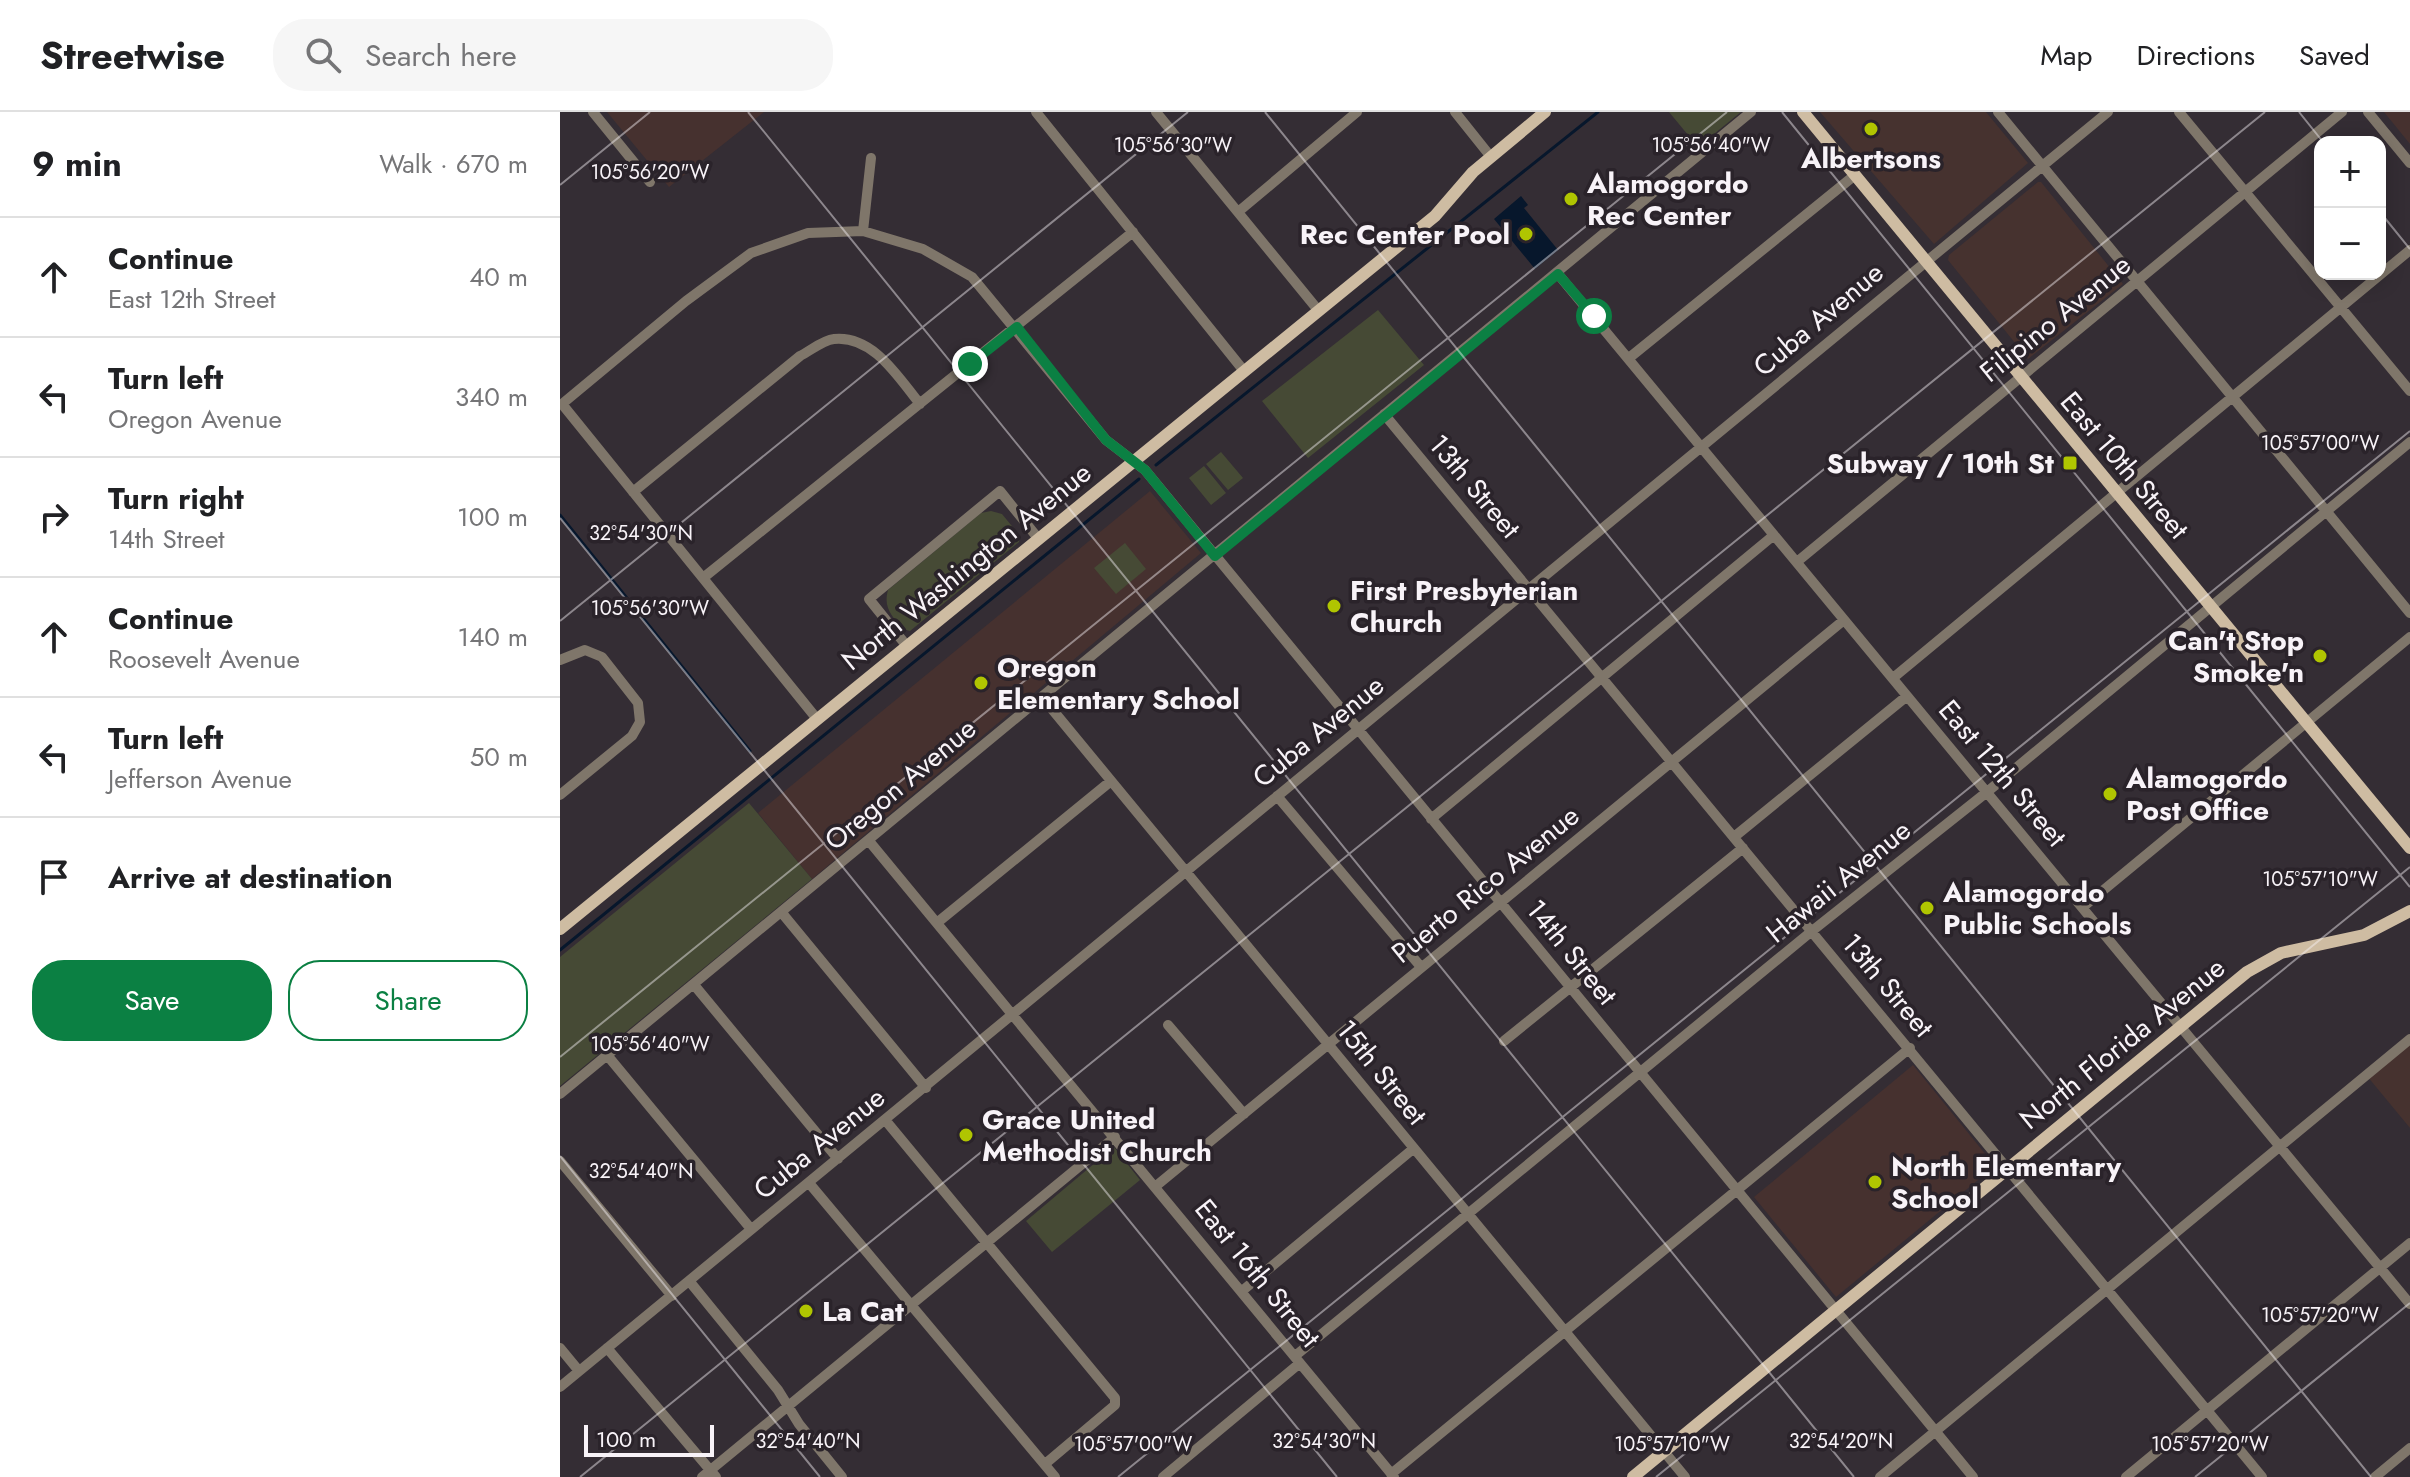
<!DOCTYPE html>
<meta charset="utf-8">
<style>
body{margin:0;font-family:Jost,sans-serif;background:#f6f6f6;color:#202124}
.controls{position:absolute;right:24px;top:24px;display:grid;overflow:hidden;border-radius:16px;box-shadow:0 4px 20px #0003}
.controls button{width:72px;height:72px;display:grid;place-items:center;padding:0;border:0;border-bottom:2px solid #e0e0e0;background:#fff;color:#202124;font:40px sans-serif}
.scale{position:absolute;left:24px;bottom:20px;width:130px;box-sizing:border-box;padding-left:8px;border:4px solid #f8f3f8;border-top:0;font-size:22px;line-height:28px;white-space:nowrap;color:#f8f3f8;-webkit-text-stroke:6px #2a232a;paint-order:stroke}
.stop{position:absolute;width:24px;height:24px;margin:-18px;border:6px solid #0b8043;border-radius:50%;background:#fff}
.stop.end{background:#0b8043;border-color:#fff;box-shadow:0 2px 8px #0008}
.list{margin:0;padding:0;list-style:none}
h2{display:flex;justify-content:space-between;align-items:center;height:104px;margin:0;padding:0 32px;font-size:34px}
h2 small{font-size:26px;font-weight:400;color:#757577}
.list li{display:grid;grid-template-columns:52px 1fr auto;gap:24px;align-items:center;box-sizing:border-box;height:120px;padding:0 32px;border-top:2px solid #e0e0e0}
.list b{display:block;font-size:30px;white-space:nowrap}
.list p{margin:0;font-size:26px;white-space:nowrap;color:#757577}
.list em{font-size:26px;font-style:normal;color:#757577}
.actions{display:flex;gap:16px;padding:24px 32px}
.actions a{flex:1;padding:18px 0;border:2px solid #0b8043;border-radius:32px;text-align:center;font-size:28px;color:#0b8043}
.actions .main{background:#0b8043;color:#fff}
.icon{flex:none;width:44px;height:44px;fill:none;stroke:currentColor;stroke-width:2;stroke-linecap:round;stroke-linejoin:round}
.map{position:relative;flex:none;width:1850px;height:1365px;overflow:hidden}
header{display:flex;align-items:center;gap:48px;box-sizing:border-box;height:112px;padding:0 40px;background:#fff;border-bottom:2px solid #e0e0e0}
header strong{font-size:38px}
nav{display:flex;gap:44px;margin-inline-start:auto;font-size:28px}
.search{width:560px;height:72px;background:#f6f6f6;display:flex;align-items:center;gap:20px;box-sizing:border-box;padding:0 28px;border-radius:32px;color:#757577;font-size:30px}
main{display:flex}
aside{flex:1;background:#fff}
.map>svg:first-child{display:block}
.commercial{fill:#46322f}
.education{fill:#46312f}
.green{fill:#464a35}
.water{fill:#07172c}
.lines{fill:none;stroke-linecap:round;stroke-linejoin:round}
.stream{stroke:#07172c;stroke-width:3}
.minor{stroke:#7f766a;stroke-width:10}
.major{stroke:#cebca2;stroke-width:12}
.route{stroke:#0b8043;stroke-width:10}
.ticks{fill:none;stroke:#f8f3f8;stroke-width:2;stroke-opacity:0.45}
.poi-dot{fill:#b0c501;stroke:#2a232a;stroke-width:3}
.labels{text-anchor:middle;stroke-width:7;stroke-linejoin:round;paint-order:stroke}
.poi-label{font-size:28px;font-weight:bold;fill:#f8f3f8;stroke:#2a232a;text-anchor:start}
.street-label{font-size:28px;fill:#f8f3f8;stroke:#2a232a}
.ticks-label{font-size:20px;text-anchor:middle;fill:#f8f3f8;stroke:#2a232a;stroke-width:7;stroke-linejoin:round;paint-order:stroke}
</style>
<header>
<strong>Streetwise</strong>
<div class="search"><svg class="icon" aria-label="search" viewBox="0 0 24 24"><circle cx="10" cy="10" r="6"/><path d="M15 15l6 6"/></svg>Search here</div>
<nav><a>Map</a><a>Directions</a><a>Saved</a></nav>
</header>
<main>
<aside>
<h2>9 min<small>Walk · 670 m</small></h2>
<ul class="list">
<li><svg class="icon" aria-label="ahead" viewBox="0 0 24 24"><path d="M12 20V5M6 11l6-6 6 6"/></svg><div><b>Continue</b><p>East 12th Street</p></div><em>40 m</em></li>
<li><svg class="icon" aria-label="left" viewBox="0 0 24 24"><path d="M17 20v-9H6M10 6l-5 5 5 5"/></svg><div><b>Turn left</b><p>Oregon Avenue</p></div><em>340 m</em></li>
<li><svg class="icon" aria-label="right" viewBox="0 0 24 24"><path d="M7 20v-9h11M14 6l5 5-5 5"/></svg><div><b>Turn right</b><p>14th Street</p></div><em>100 m</em></li>
<li><svg class="icon" aria-label="ahead" viewBox="0 0 24 24"><path d="M12 20V5M6 11l6-6 6 6"/></svg><div><b>Continue</b><p>Roosevelt Avenue</p></div><em>140 m</em></li>
<li><svg class="icon" aria-label="left" viewBox="0 0 24 24"><path d="M17 20v-9H6M10 6l-5 5 5 5"/></svg><div><b>Turn left</b><p>Jefferson Avenue</p></div><em>50 m</em></li>
<li><svg class="icon" aria-label="arrive" viewBox="0 0 24 24"><path d="M6 21V4h12l-3 4 3 4H6"/></svg><div><b>Arrive at destination</b></div></li>
</ul>
<div class="actions"><a class="main">Save</a><a>Share</a></div>
</aside>
<div class="map">
<svg width="1850" height="1365" viewBox="0 0 1850 1365">
<rect width="100%" height="100%" fill="#342d34"/>
<!-- commercial -->
<path class="commercial" d="M1260 0H1426L1468 51 1374 132Z
M1478 70H1481L1563 172 1468 247 1388 148 1389 143Z
M1850 929V1016L1807 964Z"/>
<!-- education -->
<path class="education" d="M47 0H204L109 75Z
M1824 0H1850V32Z
M590 379 641 441 252 767 198 701Z
M1353 953 1435 1054 1276 1185 1194 1085Z"/>
<!-- green -->
<path class="green" d="M1109 0H1181L1138 35Z
M818 198 864 253 748 346 702 289Z
M661 340 683 366 668 378 646 352Z
M644 354 666 381 651 393 629 366Z
M431 399 442 402 460 424 459 430 350 519 343 517C332 504 323 496 328 478L421 401Z
M565 431 586 457 556 482 534 456Z
M189 691 252 767 0 974V845Z
M554 1035 580 1068 492 1140 466 1109Z"/>
<!-- water -->
<path class="water" d="M961 84 968 93 964 96 998 138 975 157 934 107Z"/>
<g class="lines">
<!-- stream -->
<path class="stream" d="M596 353 1038 0
M0 403 190 639
M0 838 579 367"/>
<!-- minor -->
<path class="minor" d="M33 0 90 70
M476 0 684 259
M596 0 758 198
M895 0 931 45
M1438 0 1850 501
M1619 0 1850 279
M1808 0 1850 51
M678 100 797 0
M303 119 311 46
M998 162 1850 1192
M1069 246 1295 63
M824 302 1702 1365
M73 380 240 244C250 239 263 228 274 227 313 223 338 265 360 292
M1238 449 1782 0
M143 466 573 120
M346 533 309 487 440 379 477 425
M0 548 25 538 42 545 78 591 80 610 72 624 0 683
M1333 566 1850 138
M482 585 1125 1365
M257 607 2 292 126 189 191 141 248 121 303 119 363 137 412 165 546 328 585 358 1413 1365
M717 684 861 855
M871 707 1214 423
M1174 725 1347 584
M309 729 834 1365
M1523 795 1850 525
M222 801 366 976
M378 810 551 669
M135 874 278 1047
M608 913 684 1002
M944 929 1183 736
M47 943 191 1117
M0 982 1191 0
M326 1009 555 1286V1293L485 1352
M0 1049 112 1184
M249 1071 495 1365
M596 1074 1284 508
M130 1170 218 1278 239 1312 282 1365
M682 1179 853 1037
M0 1236 19 1259
M47 1236 156 1365
M735 1244 1252 819 1427 680 1850 330
M0 1275 1548 0
M831 1362 1350 936
M142 1365 555 1025
M603 1365 740 1251
M1320 1365 1850 927
M1566 1365 1850 1131
M1815 1365 1850 1336"/>
<!-- major -->
<path class="major" d="M1243 0 1850 736
M0 817 875 104 913 60 985 0
M1073 1365 1687 860 1721 841 1804 823 1850 799"/>
</g>
<g class="lines">
<!-- route -->
<path class="route" d="M410 252 457 215 546 328 585 358 655 444 998 162 1034 204"/>
</g>
<!-- ticks -->
<path class="ticks" d="M188 0 1294 1365M705 0 1811 1365M1222 0 1850 775M1739 0 1763 30M0 73 90 0M1820 100 1850 137M0 406 777 1365M0 509 628 0M0 945 1167 0M0 1044 260 1365M20 1365 1705 0M558 1365 1850 319M1096 1365 1850 755M1635 1365 1850 1191"/>
<!-- markers -->
<g class="poi-dot">
<circle cx="1311" cy="17" r="8"/>
<circle cx="1011" cy="87" r="8"/>
<circle cx="966" cy="122" r="8"/>
<rect x="1502" y="343" width="16" height="16" rx="4"/>
<circle cx="774" cy="494" r="8"/>
<circle cx="1760" cy="544" r="8"/>
<circle cx="421" cy="571" r="8"/>
<circle cx="1550" cy="682" r="8"/>
<circle cx="1367" cy="796" r="8"/>
<circle cx="406" cy="1023" r="8"/>
<circle cx="1315" cy="1070" r="8"/>
<circle cx="246" cy="1199" r="8"/>
</g>
<g class="labels">
<!-- poi labels -->
<g class="poi-label">
<text x="1311" y="56" text-anchor="middle">Albertsons</text>
<text x="1027" y="81">Alamogordo<tspan x="1027" dy="32">Rec Center</tspan></text>
<text x="950" y="132" text-anchor="end">Rec Center Pool</text>
<text x="1494" y="361" text-anchor="end">Subway / 10th St</text>
<text x="790" y="488">First Presbyterian<tspan x="790" dy="32">Church</tspan></text>
<text x="1744" y="538" text-anchor="end">Can't Stop<tspan x="1744" dy="32">Smoke'n</tspan></text>
<text x="437" y="565">Oregon<tspan x="437" dy="32">Elementary School</tspan></text>
<text x="1566" y="676">Alamogordo<tspan x="1566" dy="32">Post Office</tspan></text>
<text x="1383" y="790">Alamogordo<tspan x="1383" dy="32">Public Schools</tspan></text>
<text x="422" y="1017">Grace United<tspan x="422" dy="32">Methodist Church</tspan></text>
<text x="1331" y="1064">North Elementary<tspan x="1331" dy="32">School</tspan></text>
<text x="262" y="1209">La Cat</text>
</g>
<!-- street labels -->
<g class="street-label">
<text transform="translate(1495 206) rotate(-39)" y="10">Filipino Avenue</text>
<text transform="translate(1258 207) rotate(-40)" y="10">Cuba Avenue</text>
<text transform="translate(1565 353) rotate(50)" y="10">East 10th Street</text>
<text transform="translate(915 374) rotate(50)" y="10">13th Street</text>
<text transform="translate(406 454) rotate(-39)" y="10">North Washington Avenue</text>
<text transform="translate(758 619) rotate(-39)" y="10">Cuba Avenue</text>
<text transform="translate(1443 661) rotate(50)" y="10">East 12th Street</text>
<text transform="translate(340 672) rotate(-40)" y="10">Oregon Avenue</text>
<text transform="translate(1278 769) rotate(-39)" y="10">Hawaii Avenue</text>
<text transform="translate(925 772) rotate(-39)" y="10">Puerto Rico Avenue</text>
<text transform="translate(1012 840) rotate(51)" y="10">14th Street</text>
<text transform="translate(1328 873) rotate(50)" y="10">13th Street</text>
<text transform="translate(1562 931) rotate(-39)" y="10">North Florida Avenue</text>
<text transform="translate(822 960) rotate(51)" y="10">15th Street</text>
<text transform="translate(259 1031) rotate(-39)" y="10">Cuba Avenue</text>
<text transform="translate(698 1161) rotate(51)" y="10">East 16th Street</text>
</g>
</g>
<g class="ticks-label">
<text x="613" y="40">105°56'30"W</text>
<text x="1151" y="40">105°56'40"W</text>
<text x="90" y="67">105°56'20"W</text>
<text x="1760" y="338">105°57'00"W</text>
<text x="81" y="428">32°54'30"N</text>
<text x="90" y="503">105°56'30"W</text>
<text x="1760" y="774">105°57'10"W</text>
<text x="90" y="939">105°56'40"W</text>
<text x="81" y="1066">32°54'40"N</text>
<text x="1760" y="1210">105°57'20"W</text>
<text x="248" y="1336">32°54'40"N</text>
<text x="764" y="1336">32°54'30"N</text>
<text x="1281" y="1336">32°54'20"N</text>
<text x="573" y="1339">105°57'00"W</text>
<text x="1112" y="1339">105°57'10"W</text>
<text x="1650" y="1339">105°57'20"W</text>
</g>
</svg>
<div class="controls">
<button>+</button>
<button>−</button>
</div>
<div class="scale">100 m</div>
<div class="stop" style="left:1034px;top:204px"></div>
<div class="stop end" style="left:410px;top:252px"></div>
</div>
</main>
